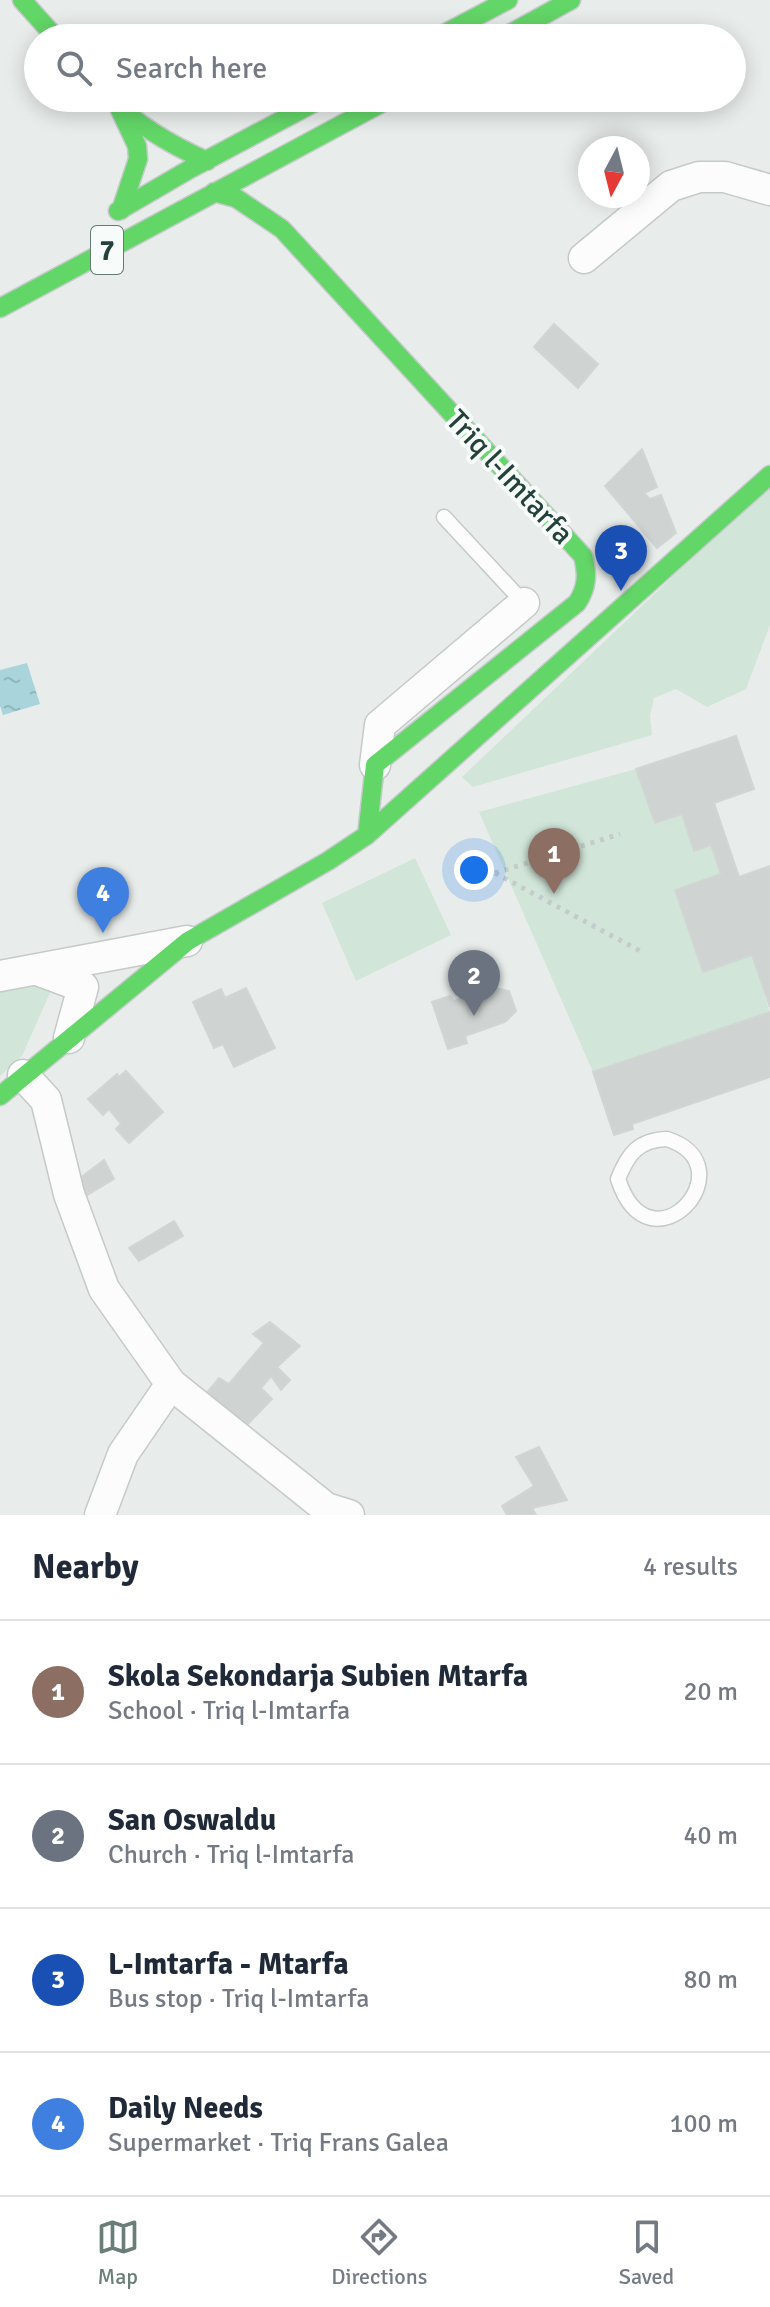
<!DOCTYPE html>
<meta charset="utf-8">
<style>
body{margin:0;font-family:Signika,sans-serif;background:#f2f2f3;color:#1f2937}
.compass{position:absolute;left:578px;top:136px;width:72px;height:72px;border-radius:50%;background:#fff;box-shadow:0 4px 20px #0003;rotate:187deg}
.you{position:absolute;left:474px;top:870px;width:28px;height:28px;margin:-20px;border:6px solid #fff;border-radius:50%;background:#1a73e8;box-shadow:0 0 0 12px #1a73e833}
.badge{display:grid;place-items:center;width:52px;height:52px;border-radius:50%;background:#697e78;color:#fff;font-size:26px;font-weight:700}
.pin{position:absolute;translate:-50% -66px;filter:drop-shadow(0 2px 4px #0008)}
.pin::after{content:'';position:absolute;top:42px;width:28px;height:24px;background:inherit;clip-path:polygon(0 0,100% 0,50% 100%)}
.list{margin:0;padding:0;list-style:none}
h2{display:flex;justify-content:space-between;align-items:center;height:104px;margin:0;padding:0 32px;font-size:34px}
h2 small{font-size:26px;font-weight:400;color:#747a83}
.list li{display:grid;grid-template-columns:52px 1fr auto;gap:24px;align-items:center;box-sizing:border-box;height:144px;padding:0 32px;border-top:2px solid #e0e1e3}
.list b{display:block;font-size:30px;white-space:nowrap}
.list p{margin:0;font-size:26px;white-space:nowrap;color:#747a83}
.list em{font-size:26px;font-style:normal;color:#747a83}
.icon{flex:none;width:44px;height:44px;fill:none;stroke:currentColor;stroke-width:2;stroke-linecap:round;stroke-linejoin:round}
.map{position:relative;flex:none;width:770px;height:1515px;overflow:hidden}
.search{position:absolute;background:#fff;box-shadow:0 4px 20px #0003;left:24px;right:24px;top:24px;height:88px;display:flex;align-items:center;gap:20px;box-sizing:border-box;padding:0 28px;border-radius:44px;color:#747a83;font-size:30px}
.sheet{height:680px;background:#fff}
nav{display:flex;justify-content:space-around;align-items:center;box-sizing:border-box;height:112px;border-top:2px solid #e0e1e3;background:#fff;font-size:22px;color:#747a83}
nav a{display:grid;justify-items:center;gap:4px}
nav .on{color:#697e78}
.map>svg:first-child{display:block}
.green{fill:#d1e6d8}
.water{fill:url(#water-ripples)}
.building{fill:#cfd4d2;stroke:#d1d6d4;stroke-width:2}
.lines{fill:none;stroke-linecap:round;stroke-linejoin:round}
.lane-casing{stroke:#c5cac8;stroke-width:17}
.street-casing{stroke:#c5cac8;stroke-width:33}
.fast-casing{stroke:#c3cbc8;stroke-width:21}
.path{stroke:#c3ccca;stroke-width:5;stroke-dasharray:4 6;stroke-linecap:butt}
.lane{stroke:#fcfcfc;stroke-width:14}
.street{stroke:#fcfcfc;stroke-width:30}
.fast{stroke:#63d668;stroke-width:18}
.labels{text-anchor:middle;stroke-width:8;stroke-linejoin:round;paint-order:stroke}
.shield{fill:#f7fbf9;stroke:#637a73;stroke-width:2}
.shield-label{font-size:28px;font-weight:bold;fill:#24423a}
.street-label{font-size:30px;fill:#24423a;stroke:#f7fbf9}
</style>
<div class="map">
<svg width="770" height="1515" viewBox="0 0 770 1515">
<defs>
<pattern id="water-ripples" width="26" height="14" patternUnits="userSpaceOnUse" patternTransform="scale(2)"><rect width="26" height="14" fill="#a9d4db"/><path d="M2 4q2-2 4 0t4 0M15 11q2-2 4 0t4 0" fill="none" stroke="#91b7bd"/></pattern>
</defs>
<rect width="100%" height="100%" fill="#e8edeb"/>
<!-- green -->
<path class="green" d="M770 484V625L746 689 707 707 676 689 654 698 650 716 652 735 473 787 462 777Z
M636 769 655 823 682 814 694 850 711 845 721 874 675 890 703 971 752 955 770 1012 593 1072 479 812Z
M415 858 451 935 356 981 322 903Z
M54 984 22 1056 0 1076V988Z"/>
<!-- water -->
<path class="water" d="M27 663 40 704 3 715 0 706V670Z"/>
<!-- building -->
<path class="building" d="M554 324 598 364 578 388 534 347Z
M642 449 657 487 644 493 650 499 661 495 676 533 657 548 605 486Z
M736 736 754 789 714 803 739 877 770 866V1007L752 955 703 972 675 890 721 874 711 845 694 851 682 814 655 823 636 769Z
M246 988 275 1048 234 1067 223 1044 214 1048 193 1002 221 989 225 998Z
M496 988 509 991 516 1011 505 1022 465 1036 467 1043 448 1049 432 1002 450 996 454 1001Z
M770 1012V1077L632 1124 633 1129 614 1135 593 1072Z
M126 1071 163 1112 129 1143 116 1129 121 1124 109 1109 103 1115 88 1099 117 1074 119 1077Z
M104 1160 114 1179 84 1197 79 1179Z
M174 1221 183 1236 139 1261 129 1248Z
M270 1322 300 1346 277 1367 290 1380 281 1390 271 1376 261 1388 272 1399 243 1429 205 1395 219 1378 229 1384 264 1343 253 1334Z
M539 1447 567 1500 532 1508 536 1515H507L502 1506 534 1486 516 1457Z"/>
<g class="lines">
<defs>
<path id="lane" d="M444 517 524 603
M667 1139C750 1166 650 1277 618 1179 628 1154 638 1140 667 1139Z"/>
<path id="street" d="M584 258 671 186 699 177H725L770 190
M375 765 380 725 524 603
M37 970 83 987 69 1038
M0 976 187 941
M23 1075 46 1100 69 1194 104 1289 171 1384 326 1508 349 1515
M100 1515 123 1454 171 1384"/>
<path id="fast" d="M22 0 56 38
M436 38 508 0
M502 38 571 0
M110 98C138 126 171 145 207 161
M120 110 137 146 138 159 121 210
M214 192 236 198 282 229 583 556C588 574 587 588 577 603L375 765 367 835
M118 211 190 169 323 98
M0 308 391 98
M0 1096 188 941 328 861 367 835 770 475"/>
</defs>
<!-- lane casing -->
<use href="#lane" class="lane-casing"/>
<!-- street casing -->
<use href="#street" class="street-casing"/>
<!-- fast casing -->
<use href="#fast" class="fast-casing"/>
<!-- path -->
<path class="path" d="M495 873 642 952
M495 873 620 834"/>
<!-- lane -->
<use href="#lane" class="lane"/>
<!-- street -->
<use href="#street" class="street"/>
<!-- fast -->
<use href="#fast" class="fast"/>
</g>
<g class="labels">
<!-- shield labels -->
<rect class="shield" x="91" y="226" width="32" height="48" rx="6"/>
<g class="shield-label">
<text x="107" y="260">7</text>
</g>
<!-- street labels -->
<g class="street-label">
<text transform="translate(510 477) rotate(47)" y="10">Triq l-Imtarfa</text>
</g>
</g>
</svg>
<svg class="compass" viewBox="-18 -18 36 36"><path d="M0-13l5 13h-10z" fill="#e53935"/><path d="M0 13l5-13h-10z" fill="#747a83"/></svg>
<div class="you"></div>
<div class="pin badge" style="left:554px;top:894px;background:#8d6e63">1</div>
<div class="pin badge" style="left:474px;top:1016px;background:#6b7280">2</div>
<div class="pin badge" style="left:621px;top:591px;background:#1a4fb4">3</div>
<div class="pin badge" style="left:103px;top:933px;background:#3f7fe0">4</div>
<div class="search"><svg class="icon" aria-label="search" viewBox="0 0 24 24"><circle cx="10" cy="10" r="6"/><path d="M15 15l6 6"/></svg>Search here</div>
</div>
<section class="sheet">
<h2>Nearby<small>4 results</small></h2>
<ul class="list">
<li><span class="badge" style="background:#8d6e63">1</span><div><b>Skola Sekondarja Subien Mtarfa</b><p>School · Triq l-Imtarfa</p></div><em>20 m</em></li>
<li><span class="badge" style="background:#6b7280">2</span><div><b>San Oswaldu</b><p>Church · Triq l-Imtarfa</p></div><em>40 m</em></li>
<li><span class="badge" style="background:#1a4fb4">3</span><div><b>L-Imtarfa - Mtarfa</b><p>Bus stop · Triq l-Imtarfa</p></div><em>80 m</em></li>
<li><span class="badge" style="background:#3f7fe0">4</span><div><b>Daily Needs</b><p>Supermarket · Triq Frans Galea</p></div><em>100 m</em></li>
</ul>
</section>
<nav>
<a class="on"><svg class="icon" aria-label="map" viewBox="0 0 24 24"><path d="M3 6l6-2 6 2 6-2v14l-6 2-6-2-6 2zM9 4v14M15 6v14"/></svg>Map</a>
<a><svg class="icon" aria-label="directions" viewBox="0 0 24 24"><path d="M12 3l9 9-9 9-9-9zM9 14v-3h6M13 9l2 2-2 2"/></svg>Directions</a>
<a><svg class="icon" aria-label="saved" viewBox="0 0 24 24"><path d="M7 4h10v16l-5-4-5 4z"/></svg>Saved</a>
</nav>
